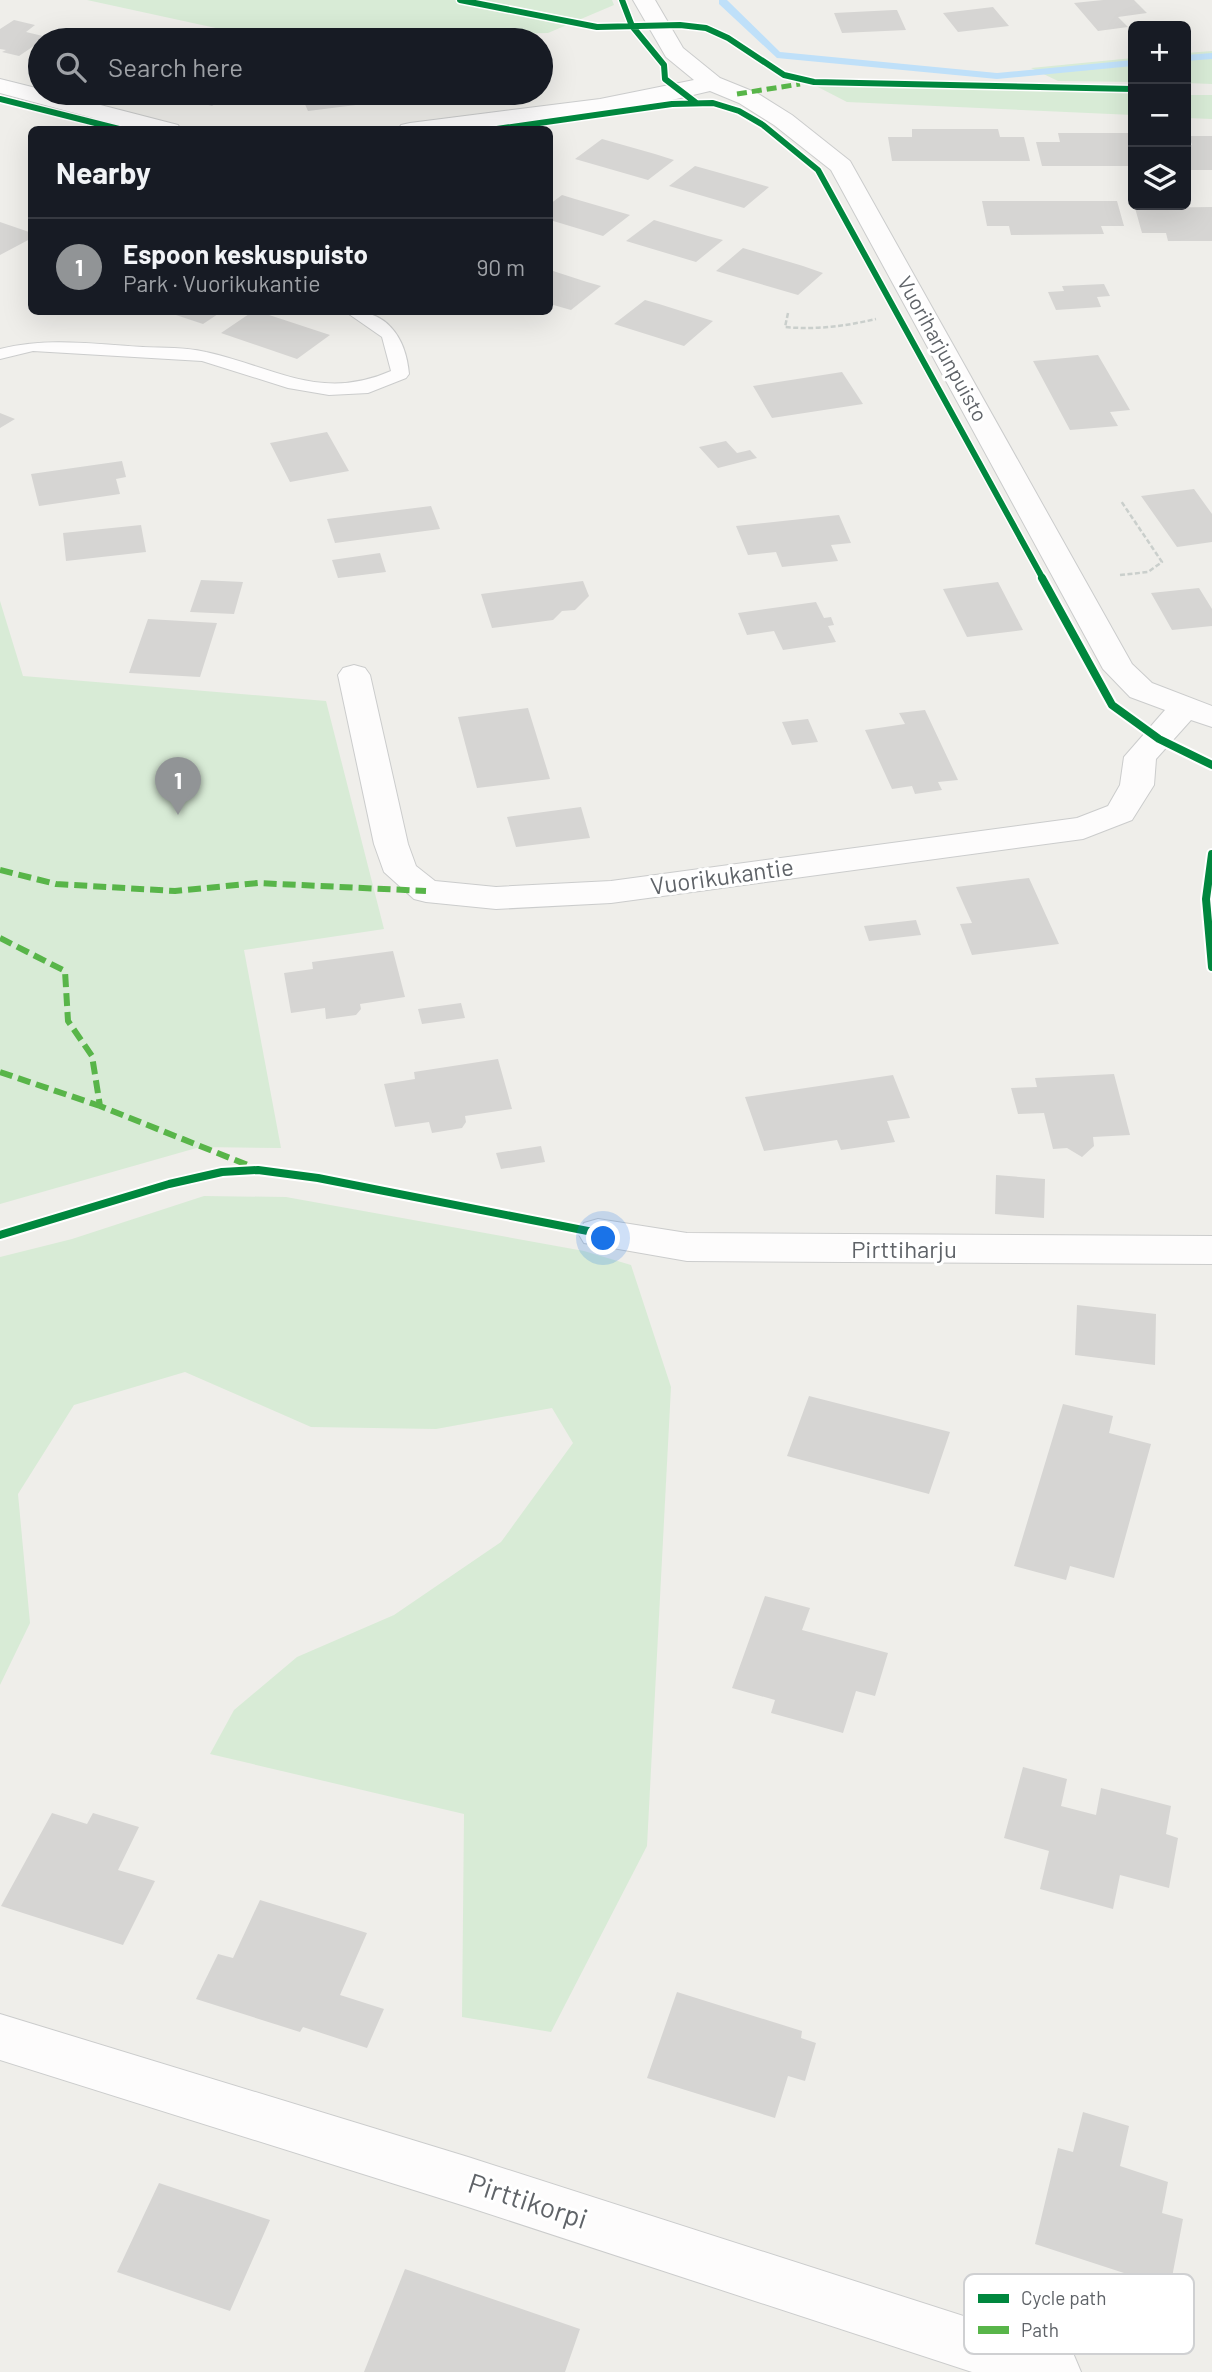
<!DOCTYPE html>
<meta charset="utf-8">
<style>
body{margin:0;font-family:Barlow,sans-serif;background:#20242c;color:#f1f3f6}
.controls{position:absolute;right:21px;top:21px;display:grid;overflow:hidden;border-radius:10px;box-shadow:0 7px 28px #0002}
.controls button{width:63px;height:63px;display:grid;place-items:center;padding:0;border:0;border-bottom:2px solid #363941;background:#171b24;color:#f1f3f6;font:35px sans-serif}
.you{position:absolute;left:604px;top:1239px;width:24px;height:24px;margin:-18px;border:5px solid #fff;border-radius:50%;background:#1a73e8;box-shadow:0 0 0 10px #1a73e833}
.badge{display:grid;place-items:center;width:46px;height:46px;border-radius:50%;background:#919496;color:#fff;font-size:23px;font-weight:700}
.pin{position:absolute;translate:-50% -58px;filter:drop-shadow(0 2px 4px #0008)}
.pin::after{content:'';position:absolute;top:37px;width:24px;height:21px;background:inherit;clip-path:polygon(0 0,100% 0,50% 100%)}
.list{margin:0;padding:0;list-style:none}
h2{display:flex;justify-content:space-between;align-items:center;height:91px;margin:0;padding:0 28px;font-size:30px}
h2 small{font-size:23px;font-weight:400;color:#9ea1a6}
.list li{display:grid;grid-template-columns:46px 1fr auto;gap:21px;align-items:center;box-sizing:border-box;height:98px;padding:0 28px;border-top:2px solid #363941}
.list b{display:block;font-size:26px;white-space:nowrap}
.list p{margin:0;font-size:23px;white-space:nowrap;color:#9ea1a6}
.list em{font-size:23px;font-style:normal;color:#9ea1a6}
.icon{flex:none;width:38px;height:38px;fill:none;stroke:currentColor;stroke-width:2;stroke-linecap:round;stroke-linejoin:round}
.map{position:relative;flex:none;width:1212px;height:2372px;overflow:hidden}
.search{position:absolute;background:#171b24;box-shadow:0 7px 28px #0002;left:28px;top:28px;width:525px;height:77px;display:flex;align-items:center;gap:18px;box-sizing:border-box;padding:0 24px;border-radius:38px;color:#9ea1a6;font-size:26px}
.panel{position:absolute;background:#171b24;box-shadow:0 7px 28px #0002;left:28px;top:126px;width:525px;height:189px;border-radius:10px}
.map>svg:first-child{display:block}
.green{fill:#d8ebd6}
.lines{fill:none;stroke-linecap:round;stroke-linejoin:round}
.stream{fill:#bfe0f9;fill-rule:evenodd}
.building{fill:#d6d5d3}
.service-casing{stroke:#cbcccc;stroke-width:2}
.minor-casing{stroke:#cbcccc;stroke-width:2}
.path{stroke:#cacfcc;stroke-width:2.5;stroke-dasharray:5 2.5;stroke-linecap:butt}
.service{fill:#fdfcfc;fill-rule:evenodd}
.minor{fill:#fdfcfc;fill-rule:evenodd}
.quiet-far1{stroke:#58b549;stroke-width:5;stroke-dasharray:10 5;stroke-linecap:butt}
.quiet{stroke:#58b549;stroke-width:6;stroke-dasharray:13 6;stroke-linecap:butt}
.cycleway-far1-casing{stroke:#fff;stroke-width:9}
.cycleway-casing{stroke:#fff;stroke-width:12}
.cycleway-far1{stroke:#00873e;stroke-width:6}
.cycleway{stroke:#00873e;stroke-width:8}
.labels{text-anchor:middle;stroke-width:6;stroke-linejoin:round;paint-order:stroke}
.far-street-label{font-size:21px;fill:#5f6368;stroke:#fff}
.street-label{font-size:24px;fill:#5f6368;stroke:#fff}
.near-street-label{font-size:28px;fill:#5f6368;stroke:#fff}
.key{fill:#fff;stroke:#cfd0d2;stroke-width:2}
.key-label{font-size:19px;fill:#5f6368}
</style>
<div class="map">
<svg width="1212" height="2372" viewBox="0 0 1212 2372">
<rect width="100%" height="100%" fill="#efeeea"/>
<!-- green -->
<path class="green" d="M87 0H612L614 5 548 33 271 40Z
M1212 51V84L1186 83V53Z
M1133 58V82L1058 81 1031 68Z
M814 85 1133 93V115L847 102Z
M1186 95H1212V119L1186 118Z
M0 601 23 676 326 701 384 929 244 950 281 1148 200 1147 0 1204Z
M204 1196 286 1197 584 1251 631 1265 671 1387 647 1846 551 2032 462 2017 464 1814 210 1754 234 1710 297 1657 394 1615 501 1542 573 1443 552 1408 436 1429 311 1427 185 1372 74 1405 18 1494 30 1623 0 1685V1257L72 1239Z"/>
<g class="lines">
<!-- stream -->
<path class="stream" d="M719 0H727L780 52 997 73 1133 60V66L997 79 777 58 719 4Z
M1212 53V59L1186 61V55Z"/>
</g>
<!-- building -->
<path class="building" d="M1103 0H1134L1147 13 1118 17 1128 27 1098 31 1074 3Z
M993 7 1009 26 958 32 943 13Z
M894 10H897L906 30 842 33 834 13Z
M14 20 35 25 26 32 47 37 19 56 2 52 6 50 0 49V29Z
M165 93H230L212 106Z
M300 93H350L356 105 308 111Z
M416 93H454V94L419 99Z
M912 129H998L1000 137H1024L1030 161H892L888 137H912Z
M1058 133H1128L1133 142V166H1042L1036 142H1060Z
M1189 136H1212V170H1186V145H1192Z
M602 139 655 154 674 160 648 180 575 159Z
M695 166 713 171 769 187 744 208 669 186Z
M562 195 575 199 630 215 603 236 550 220V204Z
M982 201H1117L1124 226H1101L1104 234 1011 235 1009 226H987Z
M1212 207V241H1168L1166 233H1142L1135 208Z
M654 220 708 236 723 240 696 262 626 241Z
M0 222 32 233V238L0 255Z
M743 248 803 266 823 273 798 295 716 271Z
M550 270 587 282 601 286 571 310 550 304Z
M1104 284 1110 296 1097 297 1101 307 1056 310 1048 292 1064 291 1062 286Z
M645 300 659 304 713 321 684 346 614 324Z
M167 312H221L203 324Z
M252 312H260L330 335 297 359 221 333Z
M1098 355 1130 410 1110 412 1118 426 1070 430 1033 361Z
M842 372 863 404 772 418 753 386Z
M0 413 15 419 0 428Z
M327 432 349 471 290 482 270 443Z
M726 441 737 453 750 450 757 458 718 468 699 447Z
M122 461 126 477 116 479 120 494 39 506 31 474Z
M1194 489 1212 514V542L1177 547 1141 496Z
M431 506 440 529 335 543 327 519Z
M839 515 851 543 831 545 838 561 782 567 776 552 748 555 736 526Z
M141 525 146 552 66 561 63 533Z
M380 553 386 572 338 578 332 560Z
M201 580 243 582 234 614 190 612Z
M583 581 589 596 575 610 562 611 553 620 492 628 481 594Z
M998 582 1023 630 967 637 943 589Z
M1199 588 1212 609V626L1172 630 1151 593Z
M816 602 824 618 831 617 834 625 828 626 836 642 783 650 774 631 747 635 738 613Z
M148 619 217 623 200 677 129 673Z
M528 708 550 779 477 788 458 717Z
M925 710 958 780 938 782 942 790 915 794 912 786 892 789 865 730 905 724 899 713Z
M808 719 818 742 792 745 782 722Z
M581 807 590 838 516 847 507 817Z
M1029 878 1059 944 972 955 960 924 972 923 956 887Z
M916 920 921 935 869 941 864 926Z
M393 951 405 997 360 1004 361 1009 356 1015 326 1019 325 1008 291 1013 284 973 313 969 312 962Z
M461 1003 465 1018 422 1024 418 1009Z
M498 1059 512 1109 465 1116 466 1122 462 1128 432 1133 429 1122 395 1127 384 1084 415 1079 414 1072Z
M1114 1074 1130 1135 1093 1137 1094 1146 1082 1157 1067 1148 1053 1149 1044 1113 1018 1114 1011 1088 1037 1087 1035 1078Z
M893 1075 910 1118 887 1121 895 1142 841 1150 837 1140 764 1151 745 1097Z
M541 1146 545 1162 501 1169 496 1153Z
M996 1175 1045 1179 1044 1218 995 1214Z
M1077 1305 1156 1314 1155 1365 1075 1355Z
M809 1396 950 1432 929 1494 787 1456Z
M1063 1404 1113 1416 1109 1433 1151 1444 1114 1578 1070 1566 1066 1580 1014 1566Z
M765 1596 810 1608 802 1630 888 1653 875 1696 856 1691 843 1733 771 1713 775 1700 732 1688Z
M1023 1767 1067 1779 1061 1806 1096 1815 1101 1788 1171 1806 1166 1834 1178 1838 1169 1888 1120 1875 1113 1909 1040 1889 1049 1851 1004 1838Z
M52 1813 87 1824 93 1813 139 1827 118 1870 155 1881 123 1945 1 1906Z
M260 1900 367 1933 340 1995 384 2009 367 2048 303 2027 300 2032 196 1999 218 1954 233 1958Z
M677 1992 802 2031 801 2038 816 2043 805 2081 788 2076 775 2118 647 2078Z
M1083 2112 1129 2126 1120 2166 1168 2182 1162 2213 1183 2219 1170 2288 1035 2244 1058 2148 1073 2152Z
M159 2183 270 2220 230 2311 117 2272Z
M405 2269 580 2329 565 2372H364Z"/>
<g class="lines">
<defs>
<path id="service" d="M104 108 112 113 101 130H85L99 110Z
M346 312C386 308 406 337 409 374L406 378 368 393 329 395 288 388 202 361 33 351 0 359V349C47 337 94 344 143 347 163 348 186 347 206 352 274 367 321 402 391 371L382 337Z"/>
<path id="minor" d="M633 0H655L683 48 720 78 757 93 792 115 850 161 1132 664 1152 683 1212 706V727L1191 720 1156 759 1154 785 1132 820 1083 839 611 903 496 909 426 902 414 899 384 872 374 844 338 675 343 668 354 665 365 668 370 675 408 844 416 866 435 881 496 887 611 881 1077 818 1108 806 1120 785 1124 757 1165 710 1130 697 1103 669 831 170 774 125 739 103 710 91 638 108 562 119 477 130H398L401 125 410 123 600 99 694 80 666 57Z
M0 79 40 89V93H54L178 125 181 130H138L0 93Z
M598 1219 687 1233 1212 1236V1264L687 1261 584 1243 578 1233 584 1223Z
M0 2014 468 2157 1054 2345 1073 2353 1081 2372H972L468 2207 0 2060Z"/>
</defs>
<!-- service casing -->
<use href="#service" class="service-casing"/>
<!-- minor casing -->
<use href="#minor" class="minor-casing"/>
<!-- path -->
<path class="path" d="M788 313 785 327C816 330 846 326 876 319
M1120 575 1148 572 1162 562 1121 501"/>
<!-- service -->
<use href="#service" class="service"/>
<!-- minor -->
<use href="#minor" class="minor"/>
<!-- quiet-far1 -->
<path class="quiet-far1" d="M737 94 800 84"/>
<!-- quiet -->
<path class="quiet" d="M0 870 56 884 175 891 258 883 426 891
M0 938 65 971 68 1021 92 1056 100 1106 250 1166
M0 1072 100 1106"/>
<defs>
<path id="cycleway-far1" d="M460 0 597 27 680 25 706 28 728 38 784 75 814 82 1133 89
M622 0 632 26 664 65 665 79 695 102
M0 99 123 130
M490 130 672 104 713 103 739 111 763 125 818 170 1043 579"/>
<path id="cycleway" d="M1042 578 1112 705 1159 739 1212 765
M1212 854 1206 899 1212 967
M0 1235 169 1184 222 1172 258 1170 318 1178 598 1233"/>
</defs>
<!-- cycleway-far1 casing -->
<use href="#cycleway-far1" class="cycleway-far1-casing"/>
<!-- cycleway casing -->
<use href="#cycleway" class="cycleway-casing"/>
<!-- cycleway-far1 -->
<use href="#cycleway-far1" class="cycleway-far1"/>
<!-- cycleway -->
<use href="#cycleway" class="cycleway"/>
</g>
<g class="labels">
<!-- far-street labels -->
<g class="far-street-label">
<text transform="translate(942 349) rotate(61)" y="7">Vuoriharjunpuisto</text>
</g>
<!-- street labels -->
<g class="street-label">
<text transform="translate(722 877) rotate(-8)" y="8">Vuorikukantie</text>
<text x="904" y="1258">Pirttiharju</text>
</g>
<!-- near-street labels -->
<g class="near-street-label">
<text transform="translate(528 2201) rotate(18)" y="10">Pirttikorpi</text>
</g>
</g>
<!-- legend -->
<rect x="964" y="2274" width="230" height="80" rx="10" class="key"/>
<rect x="978" y="2294" width="31" height="9" fill="#00873e"/>
<rect x="978" y="2326" width="31" height="8" fill="#58b549"/>
<g class="key-label">
<text x="1021" y="2305">Cycle path</text>
<text x="1021" y="2337">Path</text>
</g>
</svg>
<div class="controls">
<button>+</button>
<button>−</button>
<button><svg class="icon" aria-label="layers" viewBox="0 0 24 24"><path d="M12 4l9 5-9 5-9-5zM3 14l9 5 9-5"/></svg></button>
</div>
<div class="you"></div>
<div class="pin badge" style="left:178px;top:815px">1</div>
<div class="search"><svg class="icon" aria-label="search" viewBox="0 0 24 24"><circle cx="10" cy="10" r="6"/><path d="M15 15l6 6"/></svg>Search here</div>
<section class="panel">
<h2>Nearby<small></small></h2>
<ul class="list">
<li><span class="badge">1</span><div><b>Espoon keskuspuisto</b><p>Park · Vuorikukantie</p></div><em>90 m</em></li>
</ul>
</section>
</div>
